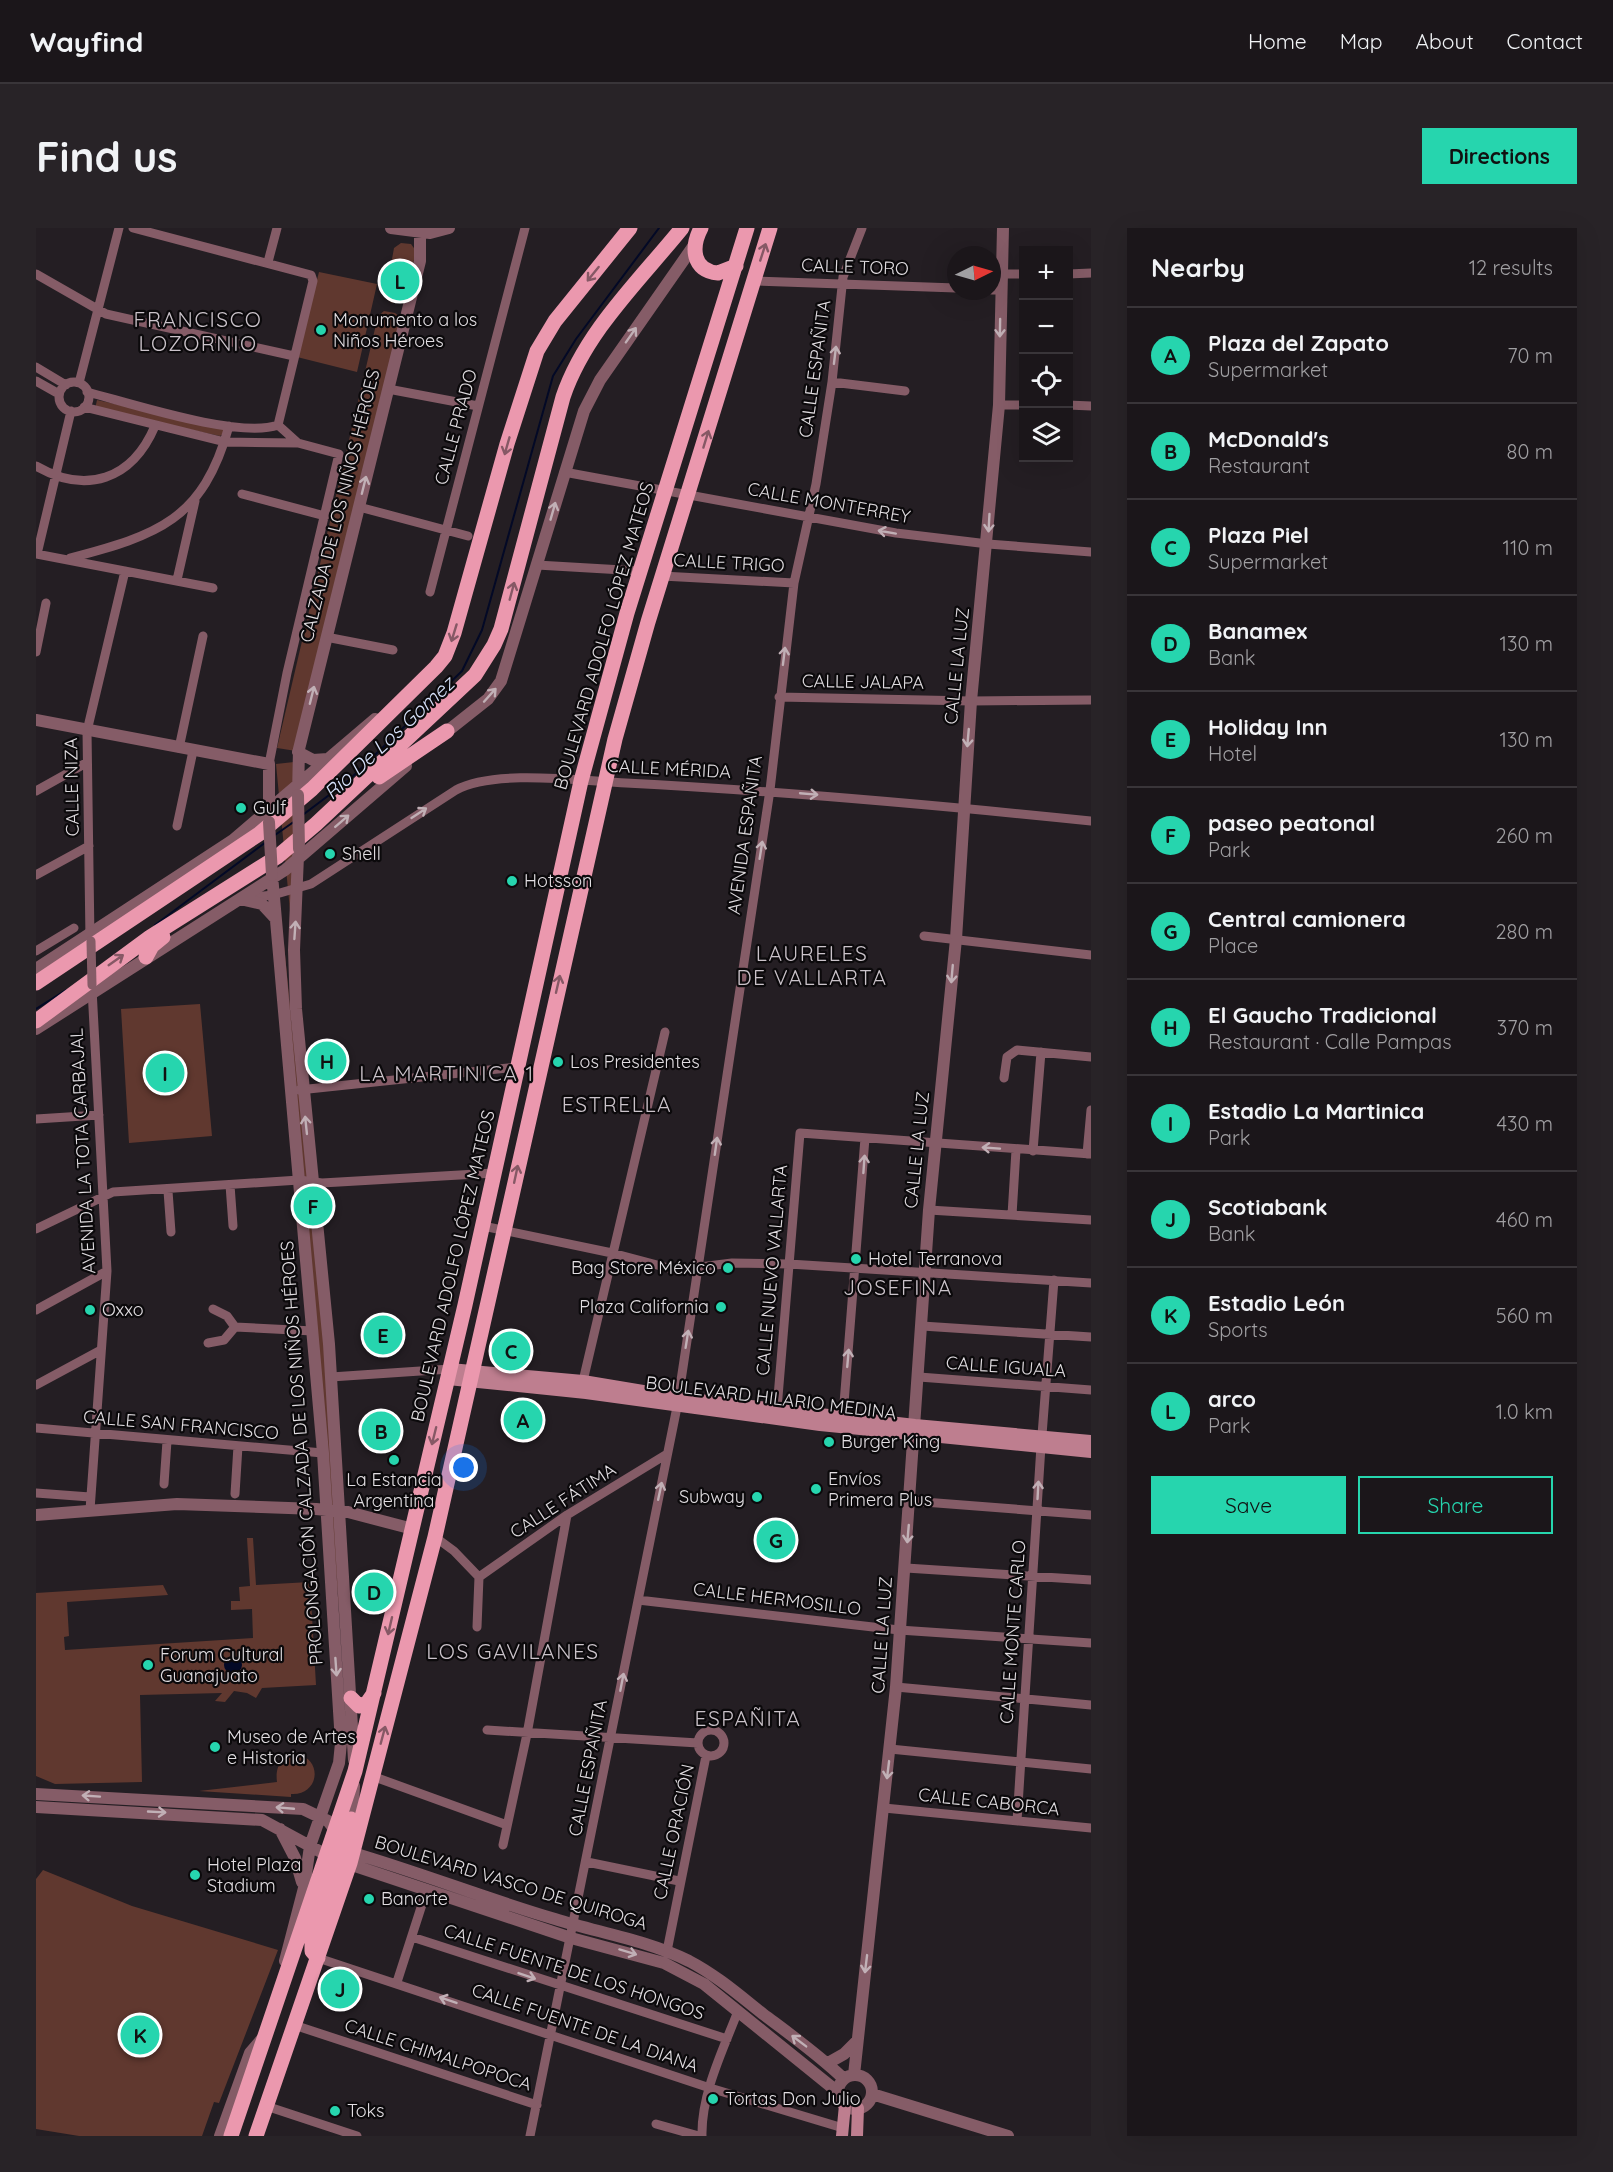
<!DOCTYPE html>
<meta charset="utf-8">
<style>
body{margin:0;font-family:Quicksand,sans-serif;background:#282327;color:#f1f3f6}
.controls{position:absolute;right:18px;top:18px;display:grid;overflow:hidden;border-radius:0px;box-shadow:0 6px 24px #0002}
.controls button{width:54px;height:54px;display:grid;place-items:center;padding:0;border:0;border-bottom:2px solid #393539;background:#1b161a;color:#f1f3f6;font:30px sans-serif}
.compass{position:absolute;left:911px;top:18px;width:54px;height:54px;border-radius:50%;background:#1b161a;box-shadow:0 6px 24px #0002;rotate:85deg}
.you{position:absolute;left:428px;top:1240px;width:21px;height:21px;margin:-15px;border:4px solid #fff;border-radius:50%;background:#1a73e8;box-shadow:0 0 0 9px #1a73e833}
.badge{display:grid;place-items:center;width:39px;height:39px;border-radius:50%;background:#26d5ae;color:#111;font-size:20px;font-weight:700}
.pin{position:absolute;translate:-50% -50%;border:3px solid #fff;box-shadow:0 2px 6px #0006}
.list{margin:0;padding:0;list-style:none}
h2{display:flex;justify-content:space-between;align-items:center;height:78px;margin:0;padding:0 24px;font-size:26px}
h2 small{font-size:20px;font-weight:400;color:#a09fa2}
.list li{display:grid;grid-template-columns:39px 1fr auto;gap:18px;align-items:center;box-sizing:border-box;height:96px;padding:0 24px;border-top:2px solid #393539}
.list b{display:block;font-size:22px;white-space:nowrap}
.list p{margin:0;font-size:20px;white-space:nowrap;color:#a09fa2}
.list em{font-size:20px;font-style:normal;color:#a09fa2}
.actions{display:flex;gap:12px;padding:18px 24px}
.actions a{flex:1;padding:14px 0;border:2px solid #26d5ae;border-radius:0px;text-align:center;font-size:21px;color:#26d5ae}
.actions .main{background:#26d5ae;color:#111}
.icon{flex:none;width:33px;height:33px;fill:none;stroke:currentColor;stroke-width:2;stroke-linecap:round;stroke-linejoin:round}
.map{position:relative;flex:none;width:1055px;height:1908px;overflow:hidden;border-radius:0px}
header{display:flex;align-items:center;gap:36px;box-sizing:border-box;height:84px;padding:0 30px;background:#1b161a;border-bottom:2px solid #393539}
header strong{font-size:28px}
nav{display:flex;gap:33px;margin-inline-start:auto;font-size:21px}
.intro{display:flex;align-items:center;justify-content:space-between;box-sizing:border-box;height:144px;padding:0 36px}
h1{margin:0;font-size:42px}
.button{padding:15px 27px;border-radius:0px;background:#26d5ae;color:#111;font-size:21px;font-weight:700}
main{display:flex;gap:36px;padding:0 36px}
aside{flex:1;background:#1b161a;border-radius:0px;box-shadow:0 6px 24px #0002}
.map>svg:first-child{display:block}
.green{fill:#60382f}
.water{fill:#030926}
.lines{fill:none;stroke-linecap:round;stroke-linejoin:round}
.stream{stroke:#030926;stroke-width:2}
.minor{stroke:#855c67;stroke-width:9}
.tertiary{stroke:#855c67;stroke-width:12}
.secondary{stroke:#be7e8f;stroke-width:12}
.primary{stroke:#eb98ae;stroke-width:15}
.minor-bridge{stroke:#855c67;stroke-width:9}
.tertiary-bridge{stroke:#855c67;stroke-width:12}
.oneway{stroke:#865865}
.oneway2{stroke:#c1b0b6}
.poi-dot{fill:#26d5ae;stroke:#0b090b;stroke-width:2}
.labels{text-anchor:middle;stroke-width:4.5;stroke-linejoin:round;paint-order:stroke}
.street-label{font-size:18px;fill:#e1dde1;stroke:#0b090b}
.poi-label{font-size:18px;fill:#e1dde1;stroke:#0b090b;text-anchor:start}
.water-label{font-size:20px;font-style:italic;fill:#d7e2fb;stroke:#0b090b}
.quarter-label{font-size:21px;letter-spacing:1.5px;fill:#cbc3ca;stroke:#0b090b}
</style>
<header>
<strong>Wayfind</strong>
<nav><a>Home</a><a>Map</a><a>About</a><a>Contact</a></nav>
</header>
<div class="intro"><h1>Find us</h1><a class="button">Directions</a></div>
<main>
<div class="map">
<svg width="1055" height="1908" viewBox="0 0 1055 1908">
<rect width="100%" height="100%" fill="#241e23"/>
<!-- green -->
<path class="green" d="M365 15 375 16 380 23 369 71 356 75 349 70 358 20Z
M283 44 341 56 321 144 261 129Z
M348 83 359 85 365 90 260 523 241 520 342 88Z
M61 172 187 200V206L184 208 59 181Z
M258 534 264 768 287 1059 309 1449 245 716H248L257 808 255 693 240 536Z
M164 776 176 908 93 915 85 781Z
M211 1310H217L220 1357 274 1354 280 1457 226 1460 220 1470 211 1465 198 1463 189 1474 179 1473 186 1465 104 1467 106 1554 19 1556 0 1548V1365L127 1357 132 1367 31 1374 33 1408 28 1409 29 1422 217 1410 216 1381 195 1382V1373H204L203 1359 214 1358Z
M262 1526C288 1533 282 1568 255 1566V1569L163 1563 241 1554C239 1539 245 1527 262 1526Z
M7 1642 96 1678 242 1722 183 1875 178 1874 166 1908H43L0 1901V1651Z"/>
<!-- water -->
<path class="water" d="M188 1437a9 9 0 1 1 18 0a9 9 0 1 1-18 0Z"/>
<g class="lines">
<!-- stream -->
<path class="stream" d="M268 586 313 552 426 443 446 402 517 148 540 111 623 0
M239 607 259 593
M119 697 230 614
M0 781 30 762"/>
<!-- minor -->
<path class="minor" d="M97 0 275 47 277 53 242 197
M232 34 241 0
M0 46 70 86 258 128
M965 46H987
M1032 46 1055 45
M718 53 920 60
M956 62H965
M0 139 30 157
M0 153 23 166
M796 154 869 163
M23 169a15 15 0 1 1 30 0a15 15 0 1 1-30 0Z
M43 155 83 0
M352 161 442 178
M51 164C94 175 203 211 242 197
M963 177H987
M1032 177 1055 178
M48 179 189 214 262 215 303 226 251 445 233 536
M242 197 262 215
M0 238C50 267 96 252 119 198
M528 244 860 305 952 316 1055 324
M206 266 289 288
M323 279 432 308
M0 326 177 360
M1 326 35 183
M34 330C122 307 167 292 193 198
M501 337 604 343
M626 348 758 355
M141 352 159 273
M394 364 489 0
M290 409 357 422
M0 424 10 375
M743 469 935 473 1055 472
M143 520 167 408
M0 563 50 535
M141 598 157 523
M0 647 53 618
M209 670 237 667 275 656 420 562C458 541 545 553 590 555 745 563 900 577 1055 593
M888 708 1055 727
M54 711 51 503 89 343
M0 723 38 700
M968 850 971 829 981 822 1055 829
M263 862 482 839
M0 891 63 887
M997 923 1005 824
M1051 926 1055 882
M194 957 197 998
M132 963 135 1004
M893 982 1055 992
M976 987 980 922
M447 998 576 1025 640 1042 696 1035 753 1036 1055 1055
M0 1001 77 964 263 952 286 955 458 945
M177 1081 191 1088 199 1099
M0 1082 71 1043
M886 1098 1055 1109
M199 1099 277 1103
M172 1115 188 1112 199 1099
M295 1149 414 1141
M883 1149 1055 1162
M547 1153 629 804
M0 1157 65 1122
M741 1181 764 905 1055 926
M807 1188 829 910
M0 1200 287 1225
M1006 1207 1018 1052
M128 1256 131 1213
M0 1265 54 1269
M199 1266 202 1218
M875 1273 1055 1287
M54 1282 71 1043 56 761
M399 1309 418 1323 443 1349
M870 1340 1055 1352
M443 1349 531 1287 631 1226
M602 1372 863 1402 1055 1415
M441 1399 443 1349
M860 1459 1055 1477
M662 1515a13 13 0 1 1 26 0a13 13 0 1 1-26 0Z
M451 1502 662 1515
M854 1521 1055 1541
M336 1548 471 1597
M848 1580 1055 1600
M981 1593 1005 1218
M467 1617 491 1506 531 1287
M551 1634 643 1653
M376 1709 691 1811
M631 1723 670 1528
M282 1730 674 1860 807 1900
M361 1754 391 1661
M258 1797 501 1877
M230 1878 321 1908
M620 1896 663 1908
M494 1908 641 1179 734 562 758 355 780 256 796 154 807 49 826 0
M666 1908C665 1866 687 1822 702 1783"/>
<!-- tertiary -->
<path class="tertiary" d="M355 0 394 5 413 0
M0 492 233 536V586
M404 509 452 471 465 453 548 183 564 152 661 13
M262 524 277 532 292 531
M262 567 263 521 384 33V5
M262 628 258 722 260 781 293 1116 318 1532
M236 647 287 1225 305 1515 303 1535 274 1618 268 1660 249 1733
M204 671 226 676 239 690
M0 741 197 612 339 491
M0 801 249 642 370 538
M0 1287 141 1276 280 1281 312 1284 377 1301
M0 1566 267 1581 292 1593 317 1625C385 1645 451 1671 519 1691 564 1705 610 1712 653 1733 680 1747 703 1767 727 1786 755 1807 783 1827 808 1851
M0 1579 226 1592 298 1631 535 1710 628 1735 668 1756 803 1865
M316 1598 318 1558
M244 1601 259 1630 266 1654
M792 1835 808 1826 821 1813
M818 1847 860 1459 893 982 920 711 935 473 963 177 967 0
M802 1864a17 17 0 1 1 34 0a17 17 0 1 1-34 0Z
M836 1866 972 1908
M184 1908 214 1825 226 1811"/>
<!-- secondary -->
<path class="secondary" d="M414 1141 547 1153 655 1171 879 1197 1055 1213
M412 1151 550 1165 784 1197 1055 1224
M806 1908 809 1877
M821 1908 822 1880"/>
<!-- primary -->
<path class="primary" d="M665 0C655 19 656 43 682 45L700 38
M343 549 411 503
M110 729 116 718 127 709
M0 755 223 606 276 561 400 439 409 428 418 405 471 216 501 123 519 93 594 0
M0 793 114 709 241 629 280 596 439 447 458 417 465 401 527 169C549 104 603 53 646 0
M315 1470 323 1478 331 1475 338 1465
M282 1730 276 1723V1712L315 1591
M195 1908 319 1543 429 1077 545 553 591 385 711 0
M220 1908 314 1635 399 1309 579 511 612 394 734 0"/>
<!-- minor-bridge -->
<path class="minor-bridge" d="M55 713 56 757"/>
<!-- tertiary-bridge -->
<path class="tertiary-bridge" d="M262 567 263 621
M233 594 236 647"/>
</g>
<!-- one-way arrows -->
<defs><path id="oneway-shaft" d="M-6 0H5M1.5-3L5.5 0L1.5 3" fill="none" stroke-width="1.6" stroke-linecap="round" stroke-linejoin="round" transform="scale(1.5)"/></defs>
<g class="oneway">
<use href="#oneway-shaft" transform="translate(727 24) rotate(-72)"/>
<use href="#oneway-shaft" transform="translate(557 46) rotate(129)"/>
<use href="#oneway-shaft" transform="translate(670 211) rotate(-73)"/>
<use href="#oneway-shaft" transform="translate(471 218) rotate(106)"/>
<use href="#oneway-shaft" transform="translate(476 363) rotate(-75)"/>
<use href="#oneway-shaft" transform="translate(418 405) rotate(107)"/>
<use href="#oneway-shaft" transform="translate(80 732) rotate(-35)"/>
<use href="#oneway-shaft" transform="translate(522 756) rotate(-77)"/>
<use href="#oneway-shaft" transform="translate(480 946) rotate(-78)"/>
<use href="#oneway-shaft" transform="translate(398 1208) rotate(104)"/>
<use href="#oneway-shaft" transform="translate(354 1398) rotate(103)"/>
<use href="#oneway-shaft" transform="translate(347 1507) rotate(-75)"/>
</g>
<g class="oneway2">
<use href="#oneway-shaft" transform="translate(964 100) rotate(91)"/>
<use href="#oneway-shaft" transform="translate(595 107) rotate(-55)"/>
<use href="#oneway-shaft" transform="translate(799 127) rotate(-83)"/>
<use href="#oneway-shaft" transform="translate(328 257) rotate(-76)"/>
<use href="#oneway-shaft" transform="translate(517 283) rotate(-74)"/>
<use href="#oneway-shaft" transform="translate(953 295) rotate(93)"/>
<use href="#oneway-shaft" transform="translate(851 304) rotate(-170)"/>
<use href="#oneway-shaft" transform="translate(748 428) rotate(-83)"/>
<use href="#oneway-shaft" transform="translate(276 467) rotate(-76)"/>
<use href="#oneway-shaft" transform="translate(454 467) rotate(-48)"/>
<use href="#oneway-shaft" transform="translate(932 510) rotate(95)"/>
<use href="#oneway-shaft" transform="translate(773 566) rotate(5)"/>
<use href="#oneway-shaft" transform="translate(383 585) rotate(-33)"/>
<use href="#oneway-shaft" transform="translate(306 593) rotate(-41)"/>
<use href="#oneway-shaft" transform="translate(725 622) rotate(-81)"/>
<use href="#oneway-shaft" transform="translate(259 702) rotate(-86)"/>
<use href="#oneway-shaft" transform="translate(916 746) rotate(95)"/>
<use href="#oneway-shaft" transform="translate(270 897) rotate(-96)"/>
<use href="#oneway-shaft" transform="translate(680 918) rotate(-82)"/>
<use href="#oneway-shaft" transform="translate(955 920) rotate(-176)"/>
<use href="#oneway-shaft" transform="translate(828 936) rotate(-86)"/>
<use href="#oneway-shaft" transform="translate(651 1111) rotate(-81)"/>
<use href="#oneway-shaft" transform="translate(812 1130) rotate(-85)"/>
<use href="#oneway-shaft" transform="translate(1002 1262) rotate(-87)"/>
<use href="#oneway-shaft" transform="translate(624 1263) rotate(-78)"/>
<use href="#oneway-shaft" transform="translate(872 1306) rotate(95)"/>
<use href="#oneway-shaft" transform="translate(300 1439) rotate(86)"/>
<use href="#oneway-shaft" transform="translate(586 1454) rotate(-79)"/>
<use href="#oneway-shaft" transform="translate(852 1542) rotate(97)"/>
<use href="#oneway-shaft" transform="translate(55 1568) rotate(-176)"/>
<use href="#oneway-shaft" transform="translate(249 1580) rotate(-175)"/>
<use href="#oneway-shaft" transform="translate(121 1584) rotate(3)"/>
<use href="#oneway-shaft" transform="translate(592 1724) rotate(17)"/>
<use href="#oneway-shaft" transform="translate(830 1736) rotate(97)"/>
<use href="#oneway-shaft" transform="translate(491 1748) rotate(19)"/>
<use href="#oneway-shaft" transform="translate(412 1772) rotate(-161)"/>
<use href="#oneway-shaft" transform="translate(763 1813) rotate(-143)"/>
</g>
<!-- markers -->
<g class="poi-dot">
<circle cx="285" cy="102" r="6"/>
<circle cx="205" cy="580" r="6"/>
<circle cx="294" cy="626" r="6"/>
<circle cx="476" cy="653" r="6"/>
<circle cx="522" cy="834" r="6"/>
<circle cx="820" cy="1031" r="6"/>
<circle cx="692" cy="1040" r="6"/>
<circle cx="685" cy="1079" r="6"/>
<circle cx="54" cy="1082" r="6"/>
<circle cx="793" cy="1214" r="6"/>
<circle cx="358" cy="1232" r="6"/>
<circle cx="780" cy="1261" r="6"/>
<circle cx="721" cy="1269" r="6"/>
<circle cx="112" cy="1437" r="6"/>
<circle cx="179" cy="1519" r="6"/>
<circle cx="159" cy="1647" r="6"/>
<circle cx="333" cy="1671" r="6"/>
<circle cx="677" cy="1871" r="6"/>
<circle cx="299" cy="1883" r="6"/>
</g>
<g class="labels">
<!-- street labels -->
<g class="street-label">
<text transform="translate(819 39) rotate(2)" y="6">CALLE TORO</text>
<text transform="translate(779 141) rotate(-82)" y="6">CALLE ESPAÑITA</text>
<text transform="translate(420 199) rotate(-75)" y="6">CALLE PRADO</text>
<text transform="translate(793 275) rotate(10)" y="6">CALLE MONTERREY</text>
<text transform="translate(304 278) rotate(-76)" y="6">CALZADA DE LOS NIÑOS HÉROES</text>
<text transform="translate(693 335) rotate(3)" y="6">CALLE TRIGO</text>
<text transform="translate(568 408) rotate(-74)" y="6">BOULEVARD ADOLFO LÓPEZ MATEOS</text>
<text transform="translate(921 438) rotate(-84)" y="6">CALLE LA LUZ</text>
<text transform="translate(827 454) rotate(1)" y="6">CALLE JALAPA</text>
<text transform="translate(633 541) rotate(3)" y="6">CALLE MÉRIDA</text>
<text transform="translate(36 559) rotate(-91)" y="6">CALLE NIZA</text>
<text transform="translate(709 607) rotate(-82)" y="6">AVENIDA ESPAÑITA</text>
<text transform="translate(881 922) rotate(-84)" y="6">CALLE LA LUZ</text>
<text transform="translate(47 923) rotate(-93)" y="6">AVENIDA LA TOTA CARBAJAL</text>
<text transform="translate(417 1038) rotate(-77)" y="6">BOULEVARD ADOLFO LÓPEZ MATEOS</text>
<text transform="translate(736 1042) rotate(-85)" y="6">CALLE NUEVO VALLARTA</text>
<text transform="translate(970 1139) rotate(4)" y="6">CALLE IGUALA</text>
<text transform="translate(735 1170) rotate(7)" y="6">BOULEVARD HILARIO MEDINA</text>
<text transform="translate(145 1197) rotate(5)" y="6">CALLE SAN FRANCISCO</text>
<text transform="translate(266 1225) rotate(-94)" y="6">PROLONGACIÓN CALZADA DE LOS NIÑOS HÉROES</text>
<text transform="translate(527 1273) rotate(-33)" y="6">CALLE FÁTIMA</text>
<text transform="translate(741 1371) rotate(7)" y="6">CALLE HERMOSILLO</text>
<text transform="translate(977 1404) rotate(-86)" y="6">CALLE MONTE CARLO</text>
<text transform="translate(846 1407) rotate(-86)" y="6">CALLE LA LUZ</text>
<text transform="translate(552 1540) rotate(-79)" y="6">CALLE ESPAÑITA</text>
<text transform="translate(953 1574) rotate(6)" y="6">CALLE CABORCA</text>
<text transform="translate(638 1604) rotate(-78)" y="6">CALLE ORACIÓN</text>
<text transform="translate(475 1655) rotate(17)" y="6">BOULEVARD VASCO DE QUIROGA</text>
<text transform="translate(538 1744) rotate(18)" y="6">CALLE FUENTE DE LOS HONGOS</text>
<text transform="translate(549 1800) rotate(19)" y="6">CALLE FUENTE DE LA DIANA</text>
<text transform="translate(402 1827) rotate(18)" y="6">CALLE CHIMALPOPOCA</text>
</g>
<!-- poi labels -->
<g class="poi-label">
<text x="297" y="98">Monumento a los<tspan x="297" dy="21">Niños Héroes</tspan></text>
<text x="217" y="586">Gulf</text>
<text x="306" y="632">Shell</text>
<text x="488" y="659">Hotsson</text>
<text x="534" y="840">Los Presidentes</text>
<text x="832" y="1037">Hotel Terranova</text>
<text x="680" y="1046" text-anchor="end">Bag Store México</text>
<text x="673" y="1085" text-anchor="end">Plaza California</text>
<text x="66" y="1088">Oxxo</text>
<text x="805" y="1220">Burger King</text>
<text x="792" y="1257">Envíos<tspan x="792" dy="21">Primera Plus</tspan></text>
<text x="358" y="1258" text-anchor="middle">La Estancia<tspan x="358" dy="21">Argentina</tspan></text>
<text x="709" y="1275" text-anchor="end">Subway</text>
<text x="124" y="1433">Forum Cultural<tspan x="124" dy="21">Guanajuato</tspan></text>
<text x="191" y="1515">Museo de Artes<tspan x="191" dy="21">e Historia</tspan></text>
<text x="171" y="1643">Hotel Plaza<tspan x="171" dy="21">Stadium</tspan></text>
<text x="345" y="1677">Banorte</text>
<text x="689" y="1877">Tortas Don Julio</text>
<text x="311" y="1889">Toks</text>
</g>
<!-- water labels -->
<g class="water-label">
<text transform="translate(353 510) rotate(-43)" y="7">Rio De Los Gomez</text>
</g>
<!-- quarter labels -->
<g class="quarter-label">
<text x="162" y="99">FRANCISCO<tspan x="162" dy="24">LOZORNIO</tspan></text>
<text x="776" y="733">LAURELES<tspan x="776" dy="24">DE VALLARTA</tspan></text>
<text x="411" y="853">LA MARTINICA 1</text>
<text x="581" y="884">ESTRELLA</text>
<text x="862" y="1067">JOSEFINA</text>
<text x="477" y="1431">LOS GAVILANES</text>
<text x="712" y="1498">ESPAÑITA</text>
</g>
</g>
</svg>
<div class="controls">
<button>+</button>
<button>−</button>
<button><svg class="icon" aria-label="locate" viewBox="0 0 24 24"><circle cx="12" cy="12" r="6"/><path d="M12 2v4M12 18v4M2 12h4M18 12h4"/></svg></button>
<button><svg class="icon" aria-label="layers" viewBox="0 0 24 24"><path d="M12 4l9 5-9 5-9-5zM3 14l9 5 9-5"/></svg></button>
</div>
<svg class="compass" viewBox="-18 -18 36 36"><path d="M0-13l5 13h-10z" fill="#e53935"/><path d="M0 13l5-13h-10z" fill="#a09fa2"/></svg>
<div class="you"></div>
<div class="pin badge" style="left:487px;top:1192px">A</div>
<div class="pin badge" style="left:345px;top:1203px">B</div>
<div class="pin badge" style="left:475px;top:1123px">C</div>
<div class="pin badge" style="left:338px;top:1364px">D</div>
<div class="pin badge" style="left:347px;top:1107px">E</div>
<div class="pin badge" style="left:277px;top:978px">F</div>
<div class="pin badge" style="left:740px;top:1312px">G</div>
<div class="pin badge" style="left:291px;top:833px">H</div>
<div class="pin badge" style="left:129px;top:845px">I</div>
<div class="pin badge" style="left:304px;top:1761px">J</div>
<div class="pin badge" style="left:104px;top:1807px">K</div>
<div class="pin badge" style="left:364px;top:53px">L</div>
</div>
<aside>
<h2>Nearby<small>12 results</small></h2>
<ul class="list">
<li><span class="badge">A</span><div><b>Plaza del Zapato</b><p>Supermarket</p></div><em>70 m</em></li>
<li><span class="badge">B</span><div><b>McDonald's</b><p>Restaurant</p></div><em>80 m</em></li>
<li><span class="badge">C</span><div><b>Plaza Piel</b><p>Supermarket</p></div><em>110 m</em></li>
<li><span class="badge">D</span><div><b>Banamex</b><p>Bank</p></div><em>130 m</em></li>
<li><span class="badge">E</span><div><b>Holiday Inn</b><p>Hotel</p></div><em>130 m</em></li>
<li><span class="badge">F</span><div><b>paseo peatonal</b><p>Park</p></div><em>260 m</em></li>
<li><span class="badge">G</span><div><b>Central camionera</b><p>Place</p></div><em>280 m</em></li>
<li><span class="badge">H</span><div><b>El Gaucho Tradicional</b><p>Restaurant · Calle Pampas</p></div><em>370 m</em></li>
<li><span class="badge">I</span><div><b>Estadio La Martinica</b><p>Park</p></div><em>430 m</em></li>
<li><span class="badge">J</span><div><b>Scotiabank</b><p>Bank</p></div><em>460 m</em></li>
<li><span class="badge">K</span><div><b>Estadio León</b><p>Sports</p></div><em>560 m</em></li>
<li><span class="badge">L</span><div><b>arco</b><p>Park</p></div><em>1.0 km</em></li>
</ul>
<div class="actions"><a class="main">Save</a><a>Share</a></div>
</aside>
</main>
